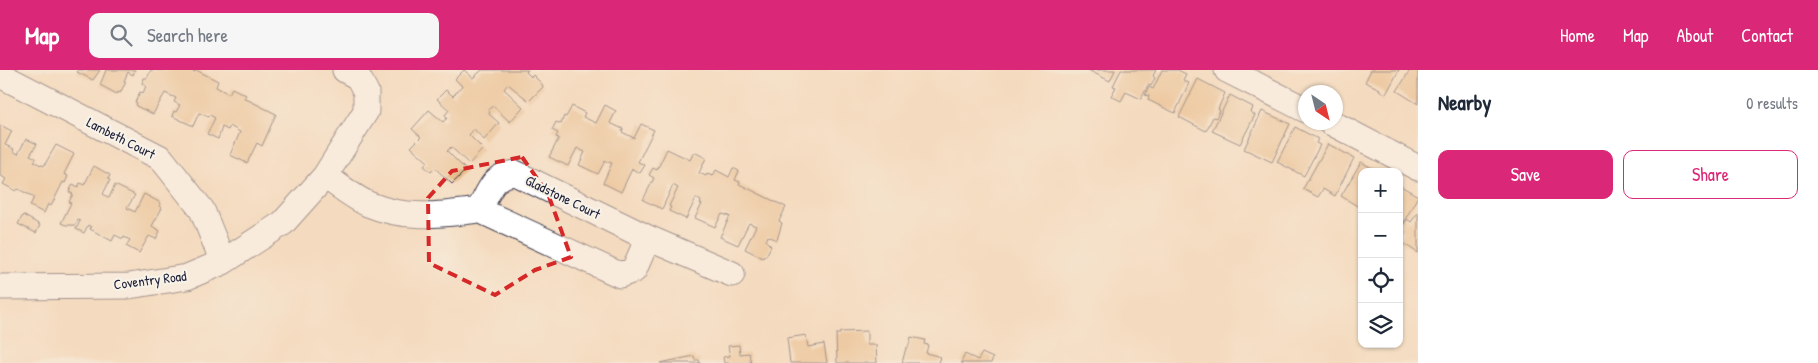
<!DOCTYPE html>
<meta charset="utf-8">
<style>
body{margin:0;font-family:"Patrick Hand",sans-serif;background:#f6f6f7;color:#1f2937}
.controls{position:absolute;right:15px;bottom:15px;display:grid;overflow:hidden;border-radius:10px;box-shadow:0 1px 4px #0004}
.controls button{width:45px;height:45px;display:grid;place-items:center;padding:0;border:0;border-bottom:1px solid #e0e1e3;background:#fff;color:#1f2937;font:25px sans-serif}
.compass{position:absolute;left:1298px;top:15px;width:45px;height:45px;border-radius:50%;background:#fff;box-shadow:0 1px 4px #0004;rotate:145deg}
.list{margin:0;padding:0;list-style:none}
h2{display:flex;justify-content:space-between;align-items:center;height:65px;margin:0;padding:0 20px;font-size:21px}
h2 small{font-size:16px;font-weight:400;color:#747a83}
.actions{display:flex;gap:10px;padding:15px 20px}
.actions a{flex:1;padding:11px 0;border:1px solid #db2777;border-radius:10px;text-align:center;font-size:18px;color:#db2777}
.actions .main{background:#db2777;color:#fff}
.icon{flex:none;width:28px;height:28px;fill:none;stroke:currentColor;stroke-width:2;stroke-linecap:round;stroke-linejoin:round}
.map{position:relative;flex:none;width:1418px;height:293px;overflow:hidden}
header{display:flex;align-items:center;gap:30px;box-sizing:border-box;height:70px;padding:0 25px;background:#db2777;color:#fff}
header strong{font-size:24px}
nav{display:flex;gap:28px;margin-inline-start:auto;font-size:18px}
.search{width:350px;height:45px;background:#f6f6f7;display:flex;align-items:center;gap:12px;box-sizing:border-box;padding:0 18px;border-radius:10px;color:#747a83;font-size:19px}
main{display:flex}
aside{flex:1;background:#fff}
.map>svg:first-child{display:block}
.building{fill:#e5b680}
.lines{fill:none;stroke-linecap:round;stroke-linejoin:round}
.minor-casing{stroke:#423e4f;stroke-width:27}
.minor{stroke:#fff;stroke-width:25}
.marked{fill:none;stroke:#d62828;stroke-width:4;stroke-dasharray:10 6;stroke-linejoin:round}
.labels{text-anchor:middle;stroke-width:4;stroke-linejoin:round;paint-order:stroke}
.street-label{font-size:14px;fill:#22223b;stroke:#f7f3e8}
</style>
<header>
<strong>Map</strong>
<div class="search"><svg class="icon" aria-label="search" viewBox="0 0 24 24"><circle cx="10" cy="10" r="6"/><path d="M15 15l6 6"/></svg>Search here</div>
<nav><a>Home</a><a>Map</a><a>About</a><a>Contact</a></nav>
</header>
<main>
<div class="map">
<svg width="1418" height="293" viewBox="0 0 1418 293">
<rect width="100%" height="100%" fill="#f7f3e8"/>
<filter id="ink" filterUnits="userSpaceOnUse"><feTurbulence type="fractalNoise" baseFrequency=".02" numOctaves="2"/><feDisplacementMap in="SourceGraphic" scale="10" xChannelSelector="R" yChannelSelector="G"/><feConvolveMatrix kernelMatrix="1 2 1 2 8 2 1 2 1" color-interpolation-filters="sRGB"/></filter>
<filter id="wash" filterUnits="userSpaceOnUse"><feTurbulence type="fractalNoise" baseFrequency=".0096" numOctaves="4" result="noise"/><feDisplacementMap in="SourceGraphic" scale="20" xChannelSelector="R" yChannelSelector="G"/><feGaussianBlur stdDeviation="1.12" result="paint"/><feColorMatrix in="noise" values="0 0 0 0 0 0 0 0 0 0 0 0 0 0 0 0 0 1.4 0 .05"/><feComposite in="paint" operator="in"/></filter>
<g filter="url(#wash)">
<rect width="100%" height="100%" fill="#f4dbbf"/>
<g id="blocks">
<!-- building -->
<path class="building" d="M78 0H100L93 10 77 2Z
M106 0H135L133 5 128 2 124 11 126 12 120 23 118 22 117 24 100 15Z
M151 0H190L195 2 196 0 218 11 216 17 229 24 232 18 246 25 244 28 276 44 262 76 257 73 247 93 230 85 240 62 230 56 228 60 222 57 218 69 207 64 215 48 210 45 209 47 199 43 193 56 172 46 174 41 176 42 180 35 174 32 176 28 165 23 153 44 136 36 137 33 135 32 140 22 143 23 146 16 142 14 144 8H147Z
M464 0 473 8 482 0H528L526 2 531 7 533 5 542 14 543 17 529 31 508 14 504 19 523 37 510 52 493 36 488 40 490 42 489 44 499 53 484 70 474 59 469 65 483 79 469 94 451 77 447 81 466 100 452 114 435 98 431 102 424 96 428 92 411 77 421 67 412 59 429 40 443 52 447 48 445 45 449 40 437 29 446 20 453 26 462 16 455 9Z
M1088 0H1115L1110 11Z
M1121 0H1156L1153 6 1155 8 1151 16 1148 15 1141 29 1126 22 1121 31 1111 26 1116 17 1113 16Z
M1162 0H1178L1186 4 1183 10 1189 13 1175 43 1148 30 1149 26 1145 25 1149 17 1153 19Z
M1371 0H1399L1386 24 1379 20 1380 19 1365 12Z
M1410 0H1418V34L1397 21Z
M1198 9 1225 23 1218 39 1220 40 1216 48 1213 47 1206 61 1179 47Z
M1230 25 1253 37 1251 43 1255 45 1240 74 1212 61Z
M605 35 616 41 610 53 623 59 622 62 634 68 641 54 654 60 638 92 645 95 640 103 632 99 621 122 603 113 612 93 605 91 598 104 579 95 585 82 577 78 568 96 549 87 559 68 556 67 558 63 552 60 556 52 561 54 564 46 566 47 572 36 585 43 583 47 596 53Z
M1262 41 1290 54 1272 92 1244 79Z
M0 55 12 61 5 75 14 79 13 81 18 84 26 69 37 74 30 85 36 88 34 92 44 96 56 75 74 84 64 104 68 106 65 113 63 112 51 136 48 134 44 143 30 136 34 127 18 119 16 121 3 114 6 109 0 105Z
M1295 57 1318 69 1316 73 1320 75 1304 106 1277 92Z
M1328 74 1354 88 1335 126 1323 119 1318 127 1303 119Z
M667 79 690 90 694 82 706 88 699 103 706 106 707 104 713 106 716 100 729 107 733 98 739 101 735 110 740 112 739 114 786 137 779 151 782 153 777 170 768 166 766 171 771 176 766 186H764L763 188 745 179 756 156 749 153 738 175 720 167 730 146 722 144 715 157 695 148 702 134H700L701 131 696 128 686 149 669 141 671 137 669 136 678 118 673 115 662 139 643 130 654 108 649 105 653 98 657 100Z
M1361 92 1379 102H1362V139L1341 126Z
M94 96 110 105 108 109 110 110 103 124 109 128 115 115 135 125 127 138 135 142 144 124 161 133 159 136 162 138 152 156 160 161 156 169 149 166 139 183 126 176 130 170 124 167 123 169 115 165 112 171 90 159 91 157 88 155 84 163 76 159 80 151 78 150 75 155H66L61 153 71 133 69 132 73 124 69 122 73 114 78 117 80 113 84 115Z
M1399 115 1418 126 1399 161Z
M1418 142V183L1400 171 1405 162 1401 159 1407 149 1411 152Z
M23 145 40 155 36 163 18 154Z
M867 261V275H876L877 293H837L836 264H840V262Z
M806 265 808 277 824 274 827 293H790L787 268Z
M911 267 925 270 924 274 928 275 926 283 941 287 939 293H902L906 278H908Z
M739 275 740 284 749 283 751 293H724L723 287 730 286 728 276Z
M982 283 993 288 991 293H961L965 284 978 290Z
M694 286 695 290H699L700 293H660Z"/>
</g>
</g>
<g filter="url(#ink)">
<use href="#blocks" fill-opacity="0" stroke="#423e4f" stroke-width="1"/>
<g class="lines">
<defs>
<path id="minor" d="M1227 0 1306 40
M0 5 161 88 202 140 223 192
M1330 52 1418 98
M325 106C338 115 353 127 368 134 406 150 439 145 479 140 489 122 493 104 515 103L648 168 732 204
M479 140 620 205 634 200 648 168
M0 217 129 216 187 207 223 192 283 153 325 106 366 41V22L358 7 345 0"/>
</defs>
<!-- minor casing -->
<use href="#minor" class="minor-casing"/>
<!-- minor -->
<use href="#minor" class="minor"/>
</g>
</g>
<!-- marked area -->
<path d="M0 0H1418V293H0ZM522 87 548 124 571 187 535 200 495 225 429 193 428 128 452 101Z" fill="#f4dbbf" fill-opacity=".55" fill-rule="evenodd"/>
<path class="marked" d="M522 87 548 124 571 187 535 200 495 225 429 193 428 128 452 101Z"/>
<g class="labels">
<!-- street labels -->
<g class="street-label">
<text transform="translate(121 68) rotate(27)" y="5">Lambeth Court</text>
<text transform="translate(563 127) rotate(26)" y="5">Gladstone Court</text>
<text transform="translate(150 210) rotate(-7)" y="5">Coventry Road</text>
</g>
</g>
</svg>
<div class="controls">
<button>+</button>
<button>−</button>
<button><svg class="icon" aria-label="locate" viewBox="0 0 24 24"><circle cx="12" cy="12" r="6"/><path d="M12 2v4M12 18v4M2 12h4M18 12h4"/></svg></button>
<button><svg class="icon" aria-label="layers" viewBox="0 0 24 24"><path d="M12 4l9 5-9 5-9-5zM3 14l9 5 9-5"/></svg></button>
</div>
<svg class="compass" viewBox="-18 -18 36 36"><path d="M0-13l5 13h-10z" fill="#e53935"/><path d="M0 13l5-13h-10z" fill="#747a83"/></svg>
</div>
<aside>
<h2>Nearby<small>0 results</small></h2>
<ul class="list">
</ul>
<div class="actions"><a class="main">Save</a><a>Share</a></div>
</aside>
</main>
